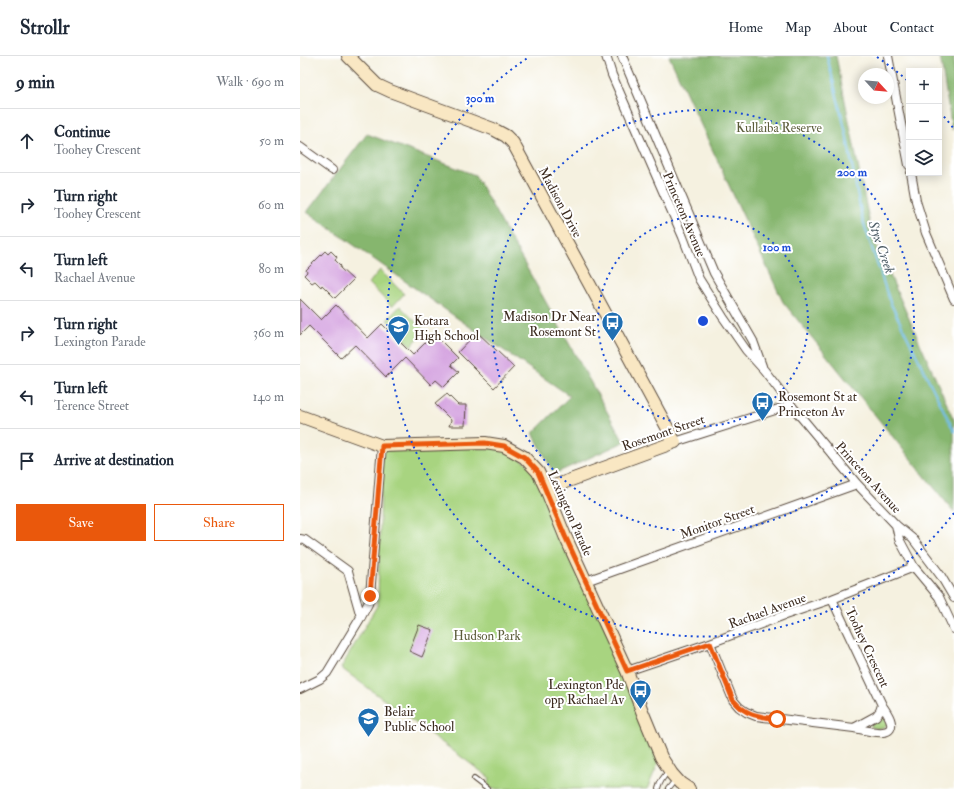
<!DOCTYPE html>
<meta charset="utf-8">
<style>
body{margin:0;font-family:"IM FELL Double Pica",serif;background:#f6f6f7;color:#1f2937}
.controls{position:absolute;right:12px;top:12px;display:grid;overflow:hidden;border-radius:0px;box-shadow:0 2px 10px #0003}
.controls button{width:36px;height:36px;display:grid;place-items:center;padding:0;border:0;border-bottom:1px solid #e0e1e3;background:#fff;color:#1f2937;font:20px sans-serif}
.compass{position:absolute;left:558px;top:12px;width:36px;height:36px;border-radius:50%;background:#fff;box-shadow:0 2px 10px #0003;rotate:116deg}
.stop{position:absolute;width:12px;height:12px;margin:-9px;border:3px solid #ea580c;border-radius:50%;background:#fff}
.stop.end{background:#ea580c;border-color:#fff;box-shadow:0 1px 4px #0008}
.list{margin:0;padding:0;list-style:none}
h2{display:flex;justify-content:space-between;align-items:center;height:52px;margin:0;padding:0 16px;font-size:17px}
h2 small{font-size:13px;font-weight:400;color:#747a83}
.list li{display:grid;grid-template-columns:26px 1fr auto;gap:12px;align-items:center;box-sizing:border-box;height:64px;padding:0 16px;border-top:1px solid #e0e1e3}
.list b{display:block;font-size:15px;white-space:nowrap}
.list p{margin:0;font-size:13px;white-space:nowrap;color:#747a83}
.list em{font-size:13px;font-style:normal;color:#747a83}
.actions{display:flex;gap:8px;padding:12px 16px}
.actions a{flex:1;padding:9px 0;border:1px solid #ea580c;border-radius:0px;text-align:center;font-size:14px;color:#ea580c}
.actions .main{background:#ea580c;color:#fff}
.icon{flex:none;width:22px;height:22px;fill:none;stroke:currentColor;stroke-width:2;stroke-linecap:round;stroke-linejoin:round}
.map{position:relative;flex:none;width:654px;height:733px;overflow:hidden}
header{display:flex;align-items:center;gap:24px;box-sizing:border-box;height:56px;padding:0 20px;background:#fff;border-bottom:1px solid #e0e1e3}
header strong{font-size:19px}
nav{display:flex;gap:22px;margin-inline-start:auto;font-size:14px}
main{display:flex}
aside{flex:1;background:#fff}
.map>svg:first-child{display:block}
.green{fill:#a8d480;stroke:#727f4f}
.forest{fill:#86b66e;stroke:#607046}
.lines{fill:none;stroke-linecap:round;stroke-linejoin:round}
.stream{stroke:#75c0ef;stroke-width:2}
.building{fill:#d29dde}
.lane-casing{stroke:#57483b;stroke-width:6}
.street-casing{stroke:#57483b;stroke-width:10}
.secondary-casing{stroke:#57483b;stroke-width:14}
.lane{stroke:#fff;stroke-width:4}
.street{stroke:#fff;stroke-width:8}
.secondary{stroke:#f9e7c3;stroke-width:12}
.route{stroke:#ea580c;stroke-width:5}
.ring{fill:none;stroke:#1d4ed8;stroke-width:2;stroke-dasharray:2 4}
.labels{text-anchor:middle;stroke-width:4;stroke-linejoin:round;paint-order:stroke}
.park-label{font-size:13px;fill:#5c5d3b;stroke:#fff}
.street-label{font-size:13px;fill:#3b2a1e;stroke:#fff}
.poi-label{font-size:13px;fill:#3b2a1e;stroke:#fff;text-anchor:start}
.water-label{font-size:14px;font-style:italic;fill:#4f5e67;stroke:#fff}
.centre{fill:#1d4ed8;stroke:#fff;stroke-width:2}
.ring-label{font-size:12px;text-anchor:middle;font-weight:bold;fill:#1d4ed8;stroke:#fff;stroke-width:4;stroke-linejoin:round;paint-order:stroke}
</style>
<header>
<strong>Strollr</strong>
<nav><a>Home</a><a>Map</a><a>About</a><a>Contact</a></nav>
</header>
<main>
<aside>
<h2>9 min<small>Walk · 690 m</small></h2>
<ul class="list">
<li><svg class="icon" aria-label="ahead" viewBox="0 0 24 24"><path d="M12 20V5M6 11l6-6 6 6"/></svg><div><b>Continue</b><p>Toohey Crescent</p></div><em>50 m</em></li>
<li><svg class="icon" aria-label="right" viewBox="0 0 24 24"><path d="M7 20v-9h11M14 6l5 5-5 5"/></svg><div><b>Turn right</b><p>Toohey Crescent</p></div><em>60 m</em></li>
<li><svg class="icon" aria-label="left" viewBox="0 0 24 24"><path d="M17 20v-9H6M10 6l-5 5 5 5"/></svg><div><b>Turn left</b><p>Rachael Avenue</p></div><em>80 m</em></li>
<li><svg class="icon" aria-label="right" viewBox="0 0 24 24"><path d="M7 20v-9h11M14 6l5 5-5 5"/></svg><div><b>Turn right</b><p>Lexington Parade</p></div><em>360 m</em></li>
<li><svg class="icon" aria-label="left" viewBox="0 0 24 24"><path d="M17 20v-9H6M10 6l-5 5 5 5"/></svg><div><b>Turn left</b><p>Terence Street</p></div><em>140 m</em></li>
<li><svg class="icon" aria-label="arrive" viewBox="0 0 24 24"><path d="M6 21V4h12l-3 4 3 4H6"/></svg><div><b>Arrive at destination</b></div></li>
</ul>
<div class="actions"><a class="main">Save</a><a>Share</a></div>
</aside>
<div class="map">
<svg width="654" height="733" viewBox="0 0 654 733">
<rect width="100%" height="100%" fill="#fff"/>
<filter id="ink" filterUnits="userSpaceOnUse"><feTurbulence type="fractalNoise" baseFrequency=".025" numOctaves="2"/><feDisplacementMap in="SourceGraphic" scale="8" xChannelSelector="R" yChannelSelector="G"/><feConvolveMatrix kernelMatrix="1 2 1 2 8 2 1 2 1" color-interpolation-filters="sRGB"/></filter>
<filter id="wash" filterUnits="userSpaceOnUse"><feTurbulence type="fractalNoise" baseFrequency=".012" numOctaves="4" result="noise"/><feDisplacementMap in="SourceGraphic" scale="16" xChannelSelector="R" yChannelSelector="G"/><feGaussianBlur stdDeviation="0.9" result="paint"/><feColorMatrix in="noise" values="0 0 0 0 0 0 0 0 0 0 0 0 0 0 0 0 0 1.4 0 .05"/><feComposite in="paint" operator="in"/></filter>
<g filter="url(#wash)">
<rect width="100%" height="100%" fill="#f5f1e0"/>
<!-- green -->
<path class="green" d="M80 214 104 238 92 251 69 227Z
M100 250 125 275 111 290 87 264Z
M82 390H204L238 416 361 701 347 733H192L188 729 190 722 41 612 78 548Z
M583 661 586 663 588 667C584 675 579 673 571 671V668Z"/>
<!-- forest -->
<path class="forest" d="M369 0H536L572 179 654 364V456L483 246Z
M640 0H654V72L652 74Z
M67 78 175 119 324 386 254 418 233 377 270 340 177 276 7 156Z"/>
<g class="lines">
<!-- stream -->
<path class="stream" d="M527 0 546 77 562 162 590 246 654 375"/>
</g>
<g id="blocks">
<!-- building -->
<path class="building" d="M25 195 28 198 31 195 37 201 35 204 41 210 40 212 53 224 35 242 22 229 21 231 15 225 12 227 4 219 7 216 6 214Z
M0 243 21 264 36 249 68 282 82 268 113 299 134 278 158 302 151 309 159 316 144 331 136 324 131 329 105 302 86 321 55 289 41 302 9 270 0 279Z
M177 276 214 311 194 332 158 296Z
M147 338 158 349H166L165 370H149L151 364 135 348Z
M119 569 133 574 122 601 109 595Z"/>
</g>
</g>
<g filter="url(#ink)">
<use href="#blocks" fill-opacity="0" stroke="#57483b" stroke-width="1"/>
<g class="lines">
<defs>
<path id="lane" d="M174 723 187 733
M358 733C360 725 363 721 369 715
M368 733 376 723"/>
<path id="street" d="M306 0 312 19 383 181 399 223 423 261 446 294 464 314 491 349 557 428 596 469 613 483 641 520 654 542
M322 0 414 217 453 285 462 310
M588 0 609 109
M0 91 32 114
M611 117 616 145 626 177 654 243
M375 386 491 349
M596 469 599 483 614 511 639 541 654 573
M0 483 5 484 48 515 61 561
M286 525 557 428
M410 587 433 644 439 651 446 656 456 660 554 672 576 660 580 655 582 649 532 543
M327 615 410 587 482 560 532 543 614 511
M0 633 20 623 27 617 61 561 68 548 70 540 82 390
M554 672C563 673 598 685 590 663 588 658 585 654 582 649"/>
<path id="secondary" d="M48 0 77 29 90 35 193 73 206 80 213 87 375 386 246 433
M0 360 82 390 185 387 204 390 224 401 238 416 246 433 265 480 327 615 342 655 361 701 372 718 380 727 389 733"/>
</defs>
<!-- lane casing -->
<use href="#lane" class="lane-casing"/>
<!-- street casing -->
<use href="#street" class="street-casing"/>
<!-- secondary casing -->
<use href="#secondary" class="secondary-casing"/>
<!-- lane -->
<use href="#lane" class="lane"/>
<!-- street -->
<use href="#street" class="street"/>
<!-- secondary -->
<use href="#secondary" class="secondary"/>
</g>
</g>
<g class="lines" filter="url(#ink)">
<!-- route -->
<path class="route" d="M70 540 82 390 185 387 204 390 224 401 238 416 265 480 327 615 410 587 433 644C447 660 457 660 477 663"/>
</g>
<!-- distance rings -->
<g class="ring">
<circle cx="403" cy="265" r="105"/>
<circle cx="403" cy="265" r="211"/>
<path d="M654 457A316 316 0 1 1 229 1M577 1A316 316 0 0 1 608 25M640 56A316 316 0 0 1 654 73"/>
</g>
<!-- icons -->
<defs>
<symbol id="bus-pin" viewBox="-11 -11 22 30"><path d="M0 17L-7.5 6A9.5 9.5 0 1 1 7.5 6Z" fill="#1f6fb2" stroke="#fff"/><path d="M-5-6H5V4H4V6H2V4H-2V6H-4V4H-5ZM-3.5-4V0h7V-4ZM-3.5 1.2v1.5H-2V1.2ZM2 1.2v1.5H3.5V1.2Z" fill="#fff"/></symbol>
<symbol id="school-pin" viewBox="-11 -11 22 30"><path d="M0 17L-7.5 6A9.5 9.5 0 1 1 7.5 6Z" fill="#1f6fb2" stroke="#fff"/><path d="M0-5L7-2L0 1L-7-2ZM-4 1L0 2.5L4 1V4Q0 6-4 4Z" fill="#fff"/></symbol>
</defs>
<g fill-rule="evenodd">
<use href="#bus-pin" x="300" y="254" width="25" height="34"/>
<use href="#school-pin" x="86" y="258" width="25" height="34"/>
<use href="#bus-pin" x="450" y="334" width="25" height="34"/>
<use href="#bus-pin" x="328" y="622" width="25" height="34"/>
<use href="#school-pin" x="56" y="650" width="25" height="34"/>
</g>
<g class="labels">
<!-- park labels -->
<g class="park-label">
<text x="479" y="76">Kullaiba Reserve</text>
<text x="187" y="584">Hudson Park</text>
</g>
<!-- street labels -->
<g class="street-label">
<text transform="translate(261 146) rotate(62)" y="5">Madison Drive</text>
<text transform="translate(385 158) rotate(67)" y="5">Princeton Avenue</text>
<text transform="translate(363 376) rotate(-19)" y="5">Rosemont Street</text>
<text transform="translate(569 421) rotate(48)" y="5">Princeton Avenue</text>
<text transform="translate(271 457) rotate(66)" y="5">Lexington Parade</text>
<text transform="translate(417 465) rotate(-20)" y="5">Monitor Street</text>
<text transform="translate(467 554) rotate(-20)" y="5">Rachael Avenue</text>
<text transform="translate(568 591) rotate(65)" y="5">Toohey Crescent</text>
</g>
<!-- poi labels -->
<g class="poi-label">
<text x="296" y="265" text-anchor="end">Madison Dr Near<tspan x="296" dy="15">Rosemont St</tspan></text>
<text x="114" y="269">Kotara<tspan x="114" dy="15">High School</tspan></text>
<text x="478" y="345">Rosemont St at<tspan x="478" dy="15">Princeton Av</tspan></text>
<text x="324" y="633" text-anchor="end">Lexington Pde<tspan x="324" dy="15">opp Rachael Av</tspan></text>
<text x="84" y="660">Belair<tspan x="84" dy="15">Public School</tspan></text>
</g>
<!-- water labels -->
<g class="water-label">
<text transform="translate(582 191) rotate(71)" y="5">Styx Creek</text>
</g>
</g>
<circle cx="403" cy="265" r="6" class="centre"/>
<g class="ring-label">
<text x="180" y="46">300 m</text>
<text x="552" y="120">200 m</text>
<text x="477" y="195">100 m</text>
</g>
</svg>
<div class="controls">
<button>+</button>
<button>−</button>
<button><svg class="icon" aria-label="layers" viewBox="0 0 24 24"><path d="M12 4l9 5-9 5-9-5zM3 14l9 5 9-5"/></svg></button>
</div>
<svg class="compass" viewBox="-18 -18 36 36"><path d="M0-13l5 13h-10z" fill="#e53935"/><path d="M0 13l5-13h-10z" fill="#747a83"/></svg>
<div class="stop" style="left:477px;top:663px"></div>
<div class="stop end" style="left:70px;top:540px"></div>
</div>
</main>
